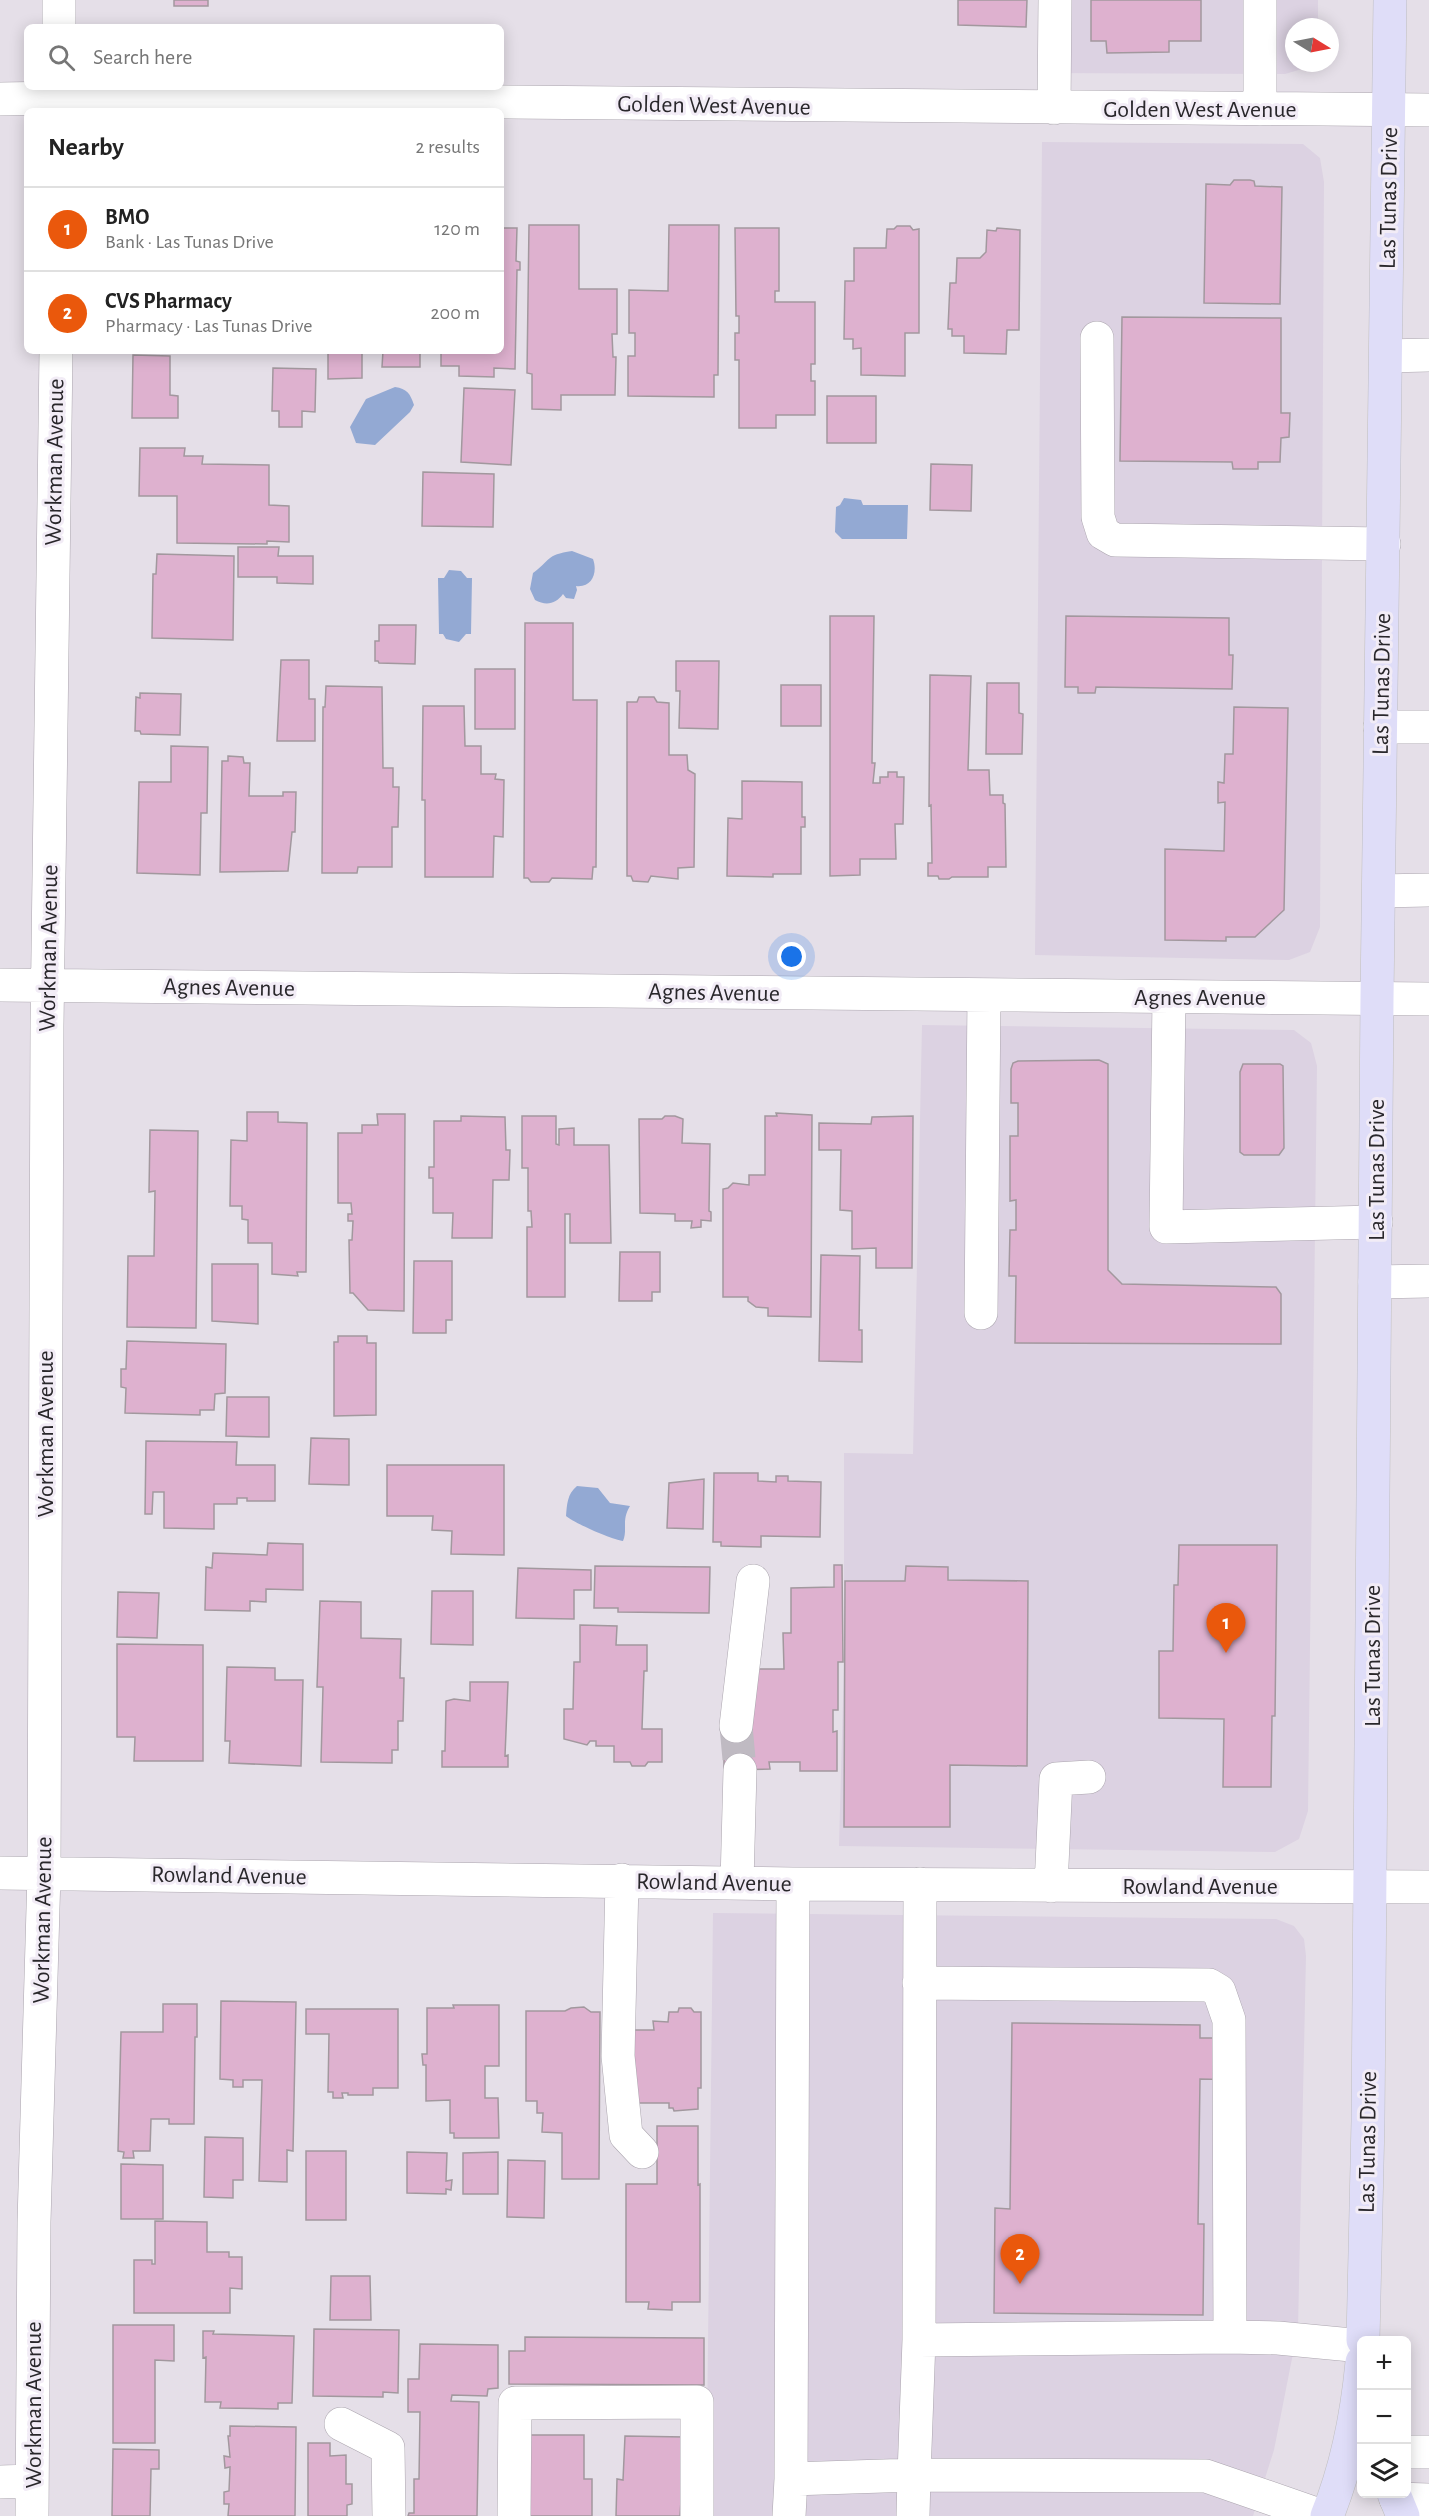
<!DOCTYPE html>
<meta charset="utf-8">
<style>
body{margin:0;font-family:"Alegreya Sans",sans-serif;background:#f2f2f2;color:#222}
.controls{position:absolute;right:18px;bottom:18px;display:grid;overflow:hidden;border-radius:9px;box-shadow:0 3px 15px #0003}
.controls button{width:54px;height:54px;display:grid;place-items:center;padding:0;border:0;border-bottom:2px solid #e0e0e0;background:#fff;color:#222;font:30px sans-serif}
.compass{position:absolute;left:1285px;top:18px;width:54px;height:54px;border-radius:50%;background:#fff;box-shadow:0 3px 15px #0003;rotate:100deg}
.you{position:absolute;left:792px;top:957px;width:21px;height:21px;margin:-15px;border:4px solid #fff;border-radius:50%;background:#1a73e8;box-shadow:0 0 0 9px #1a73e833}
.badge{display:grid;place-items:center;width:39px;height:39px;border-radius:50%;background:#ea580c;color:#fff;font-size:20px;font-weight:700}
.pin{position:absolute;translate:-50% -50px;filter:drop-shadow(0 2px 3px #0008)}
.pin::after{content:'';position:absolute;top:32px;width:21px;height:18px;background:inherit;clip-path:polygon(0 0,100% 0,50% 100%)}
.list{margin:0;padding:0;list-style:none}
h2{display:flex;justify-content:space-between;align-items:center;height:78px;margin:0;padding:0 24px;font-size:26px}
h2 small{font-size:20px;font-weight:400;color:#767676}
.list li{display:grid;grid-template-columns:39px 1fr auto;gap:18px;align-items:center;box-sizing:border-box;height:84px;padding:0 24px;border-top:2px solid #e0e0e0}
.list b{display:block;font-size:22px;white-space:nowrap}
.list p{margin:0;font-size:20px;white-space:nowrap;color:#767676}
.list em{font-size:20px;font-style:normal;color:#767676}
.icon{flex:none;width:33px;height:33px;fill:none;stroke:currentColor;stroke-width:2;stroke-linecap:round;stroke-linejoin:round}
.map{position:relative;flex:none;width:1429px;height:2516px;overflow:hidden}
.search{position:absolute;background:#fff;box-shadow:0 3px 15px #0003;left:24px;top:24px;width:480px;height:66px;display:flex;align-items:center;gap:15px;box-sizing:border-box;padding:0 21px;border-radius:9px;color:#767676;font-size:22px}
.panel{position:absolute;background:#fff;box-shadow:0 3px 15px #0003;left:24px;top:108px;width:480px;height:246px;border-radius:9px}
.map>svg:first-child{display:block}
.built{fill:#dcd2e2}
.water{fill:#93a9d3}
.building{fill:#deb1cf;stroke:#a2989e;stroke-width:1.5}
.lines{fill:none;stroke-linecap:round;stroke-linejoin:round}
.minor-tunnel{stroke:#bfbac2;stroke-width:33;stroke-dasharray:33 16;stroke-linecap:butt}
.minor-casing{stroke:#aba5ae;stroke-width:34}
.major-casing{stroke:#bfbebf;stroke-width:34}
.minor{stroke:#fff;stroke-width:33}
.major{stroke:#dfddf8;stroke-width:33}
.labels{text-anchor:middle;stroke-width:6;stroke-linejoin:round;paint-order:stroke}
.street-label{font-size:24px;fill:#29272b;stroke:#f2ecf6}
</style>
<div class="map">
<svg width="1429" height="2516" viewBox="0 0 1429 2516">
<rect width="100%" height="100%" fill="#e5dfe8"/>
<!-- built -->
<path class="built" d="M1042 0H1318V27H1294V63H1312V66L1285 74 1040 73Z
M1042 142 1303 144 1320 158 1324 182 1320 927 1310 952 1289 960 1035 955Z
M922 1025 1294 1030 1311 1043 1317 1066 1308 1811 1299 1839 1275 1852 839 1846 844 1663V1453L913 1454Z
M713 1913 1276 1919 1294 1926 1304 1939 1306 1956 1298 2328 1274 2450 1253 2516H706Z"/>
<!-- water -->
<path class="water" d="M395 387C407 389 410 393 414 405L410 412 375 445 356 443 350 427 366 399Z
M844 498 861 500 863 505H908L907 539H842L835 532 836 507 840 505Z
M572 551 593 559C598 573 592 588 576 586L577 590 574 599 566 598 563 594C556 604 546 606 535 600L530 589 533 573C551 560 545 555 572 551Z
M449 570 461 571 467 578H472L471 634H466L459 642 446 639 443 634H439L438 578H444Z
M577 1486 598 1488 610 1503 630 1506C621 1521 628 1529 623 1541 613 1540 574 1523 566 1516 567 1505 567 1494 577 1486Z"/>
<!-- building -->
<path class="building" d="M174 0H208V6H174Z
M958 0H1027L1026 27 958 25Z
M1091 0H1201V41H1169V52L1107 53 1106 41H1091Z
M1234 180H1250L1254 181 1255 186 1282 187 1280 304 1204 303 1206 184 1230 185Z
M529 225H579V289H617V334H612L613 357H616L615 395H561V410L532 409V374L527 373Z
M669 225H719L718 375H714V397L628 396V356H635V333H629V290L668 291Z
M897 226H910L913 230 919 229V333H905V376L861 375V348L853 349V339H844L845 281H854V248H886L887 229H894Z
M501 228H517L516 261 520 262V270H517L515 369 494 368V377L459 376V366H441V351H501Z
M735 228H779V291H775V302H815V364H811V381H815V415H776V428H739V360H735V333H739V316H736Z
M997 228 1020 230 1019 330H1007L1006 354 964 353V336H952V329H948L950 283H956L957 258H980L986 252 987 230 996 231Z
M1122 317 1281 318V413H1290L1289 437 1281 438 1280 462H1258V469H1233L1232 462 1120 461Z
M325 351H364L362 352V378L328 379V351Z
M383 351H420V367H382Z
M133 355 170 356V395L178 396V418H132Z
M273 368 316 369 315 412 302 411V427H279V411H272Z
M464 388 515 390 511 465 461 462Z
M827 396H876V443H827Z
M140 448H185L184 456H203L202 464 269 465V505L289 506V542L267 541V544L177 543V496H139Z
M931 464 972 465 971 511 930 510Z
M423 472 494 474 493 527 422 526Z
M238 547H279L278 556H313V584L277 583V577H238Z
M157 554 234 556 233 640 152 638 153 574H156Z
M830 616H874L872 763H875L873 783H880V777H888V772H897V777H904L903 824H895L896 859H860V875L830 876Z
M1066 616 1229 618V655H1233L1232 689 1096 687 1095 693H1078V687H1065Z
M525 623H573V700H597L596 867H593L592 879 552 878 549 882H531L528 878H524Z
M379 625H416L415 664 379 663 378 661H375V641H379Z
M281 660H309V699H315V741H277Z
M676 661H719L718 729 679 728 680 691H676Z
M475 669H515V729H475Z
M930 675 971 676 968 770H989L990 795H1003V803L1005 804 1006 867H988V877H952L949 879H939L938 876H928V863H932L931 805 929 806Z
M987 683H1019V713L1023 714 1022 754H986Z
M781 685H821V726H781Z
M326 686 382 687 383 768H393V787H399L398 827H392V867H358L357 873H322L323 707H325Z
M140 693 181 694 180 735 141 734 140 731H135L136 697 140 698Z
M639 697H654L657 702 669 703V755H687L688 770 695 774 694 867 678 868V879L651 876 648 882 633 881 631 876H627V702H637Z
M423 706H464L465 746H481V774H496L495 779 504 780 503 837 494 836 493 877H425V800H422Z
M1234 707 1288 708 1284 910 1255 937H1226V941L1165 940V849L1224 851 1225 802 1218 803V782L1224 783 1225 754H1233Z
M171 746 208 747 207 813H201L200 875 137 873 139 782H171Z
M228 756 243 757 244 763H250L249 796H283V792H296L295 832H292L288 871 220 872 222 761H228Z
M742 781 802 782V817H805V827H801V874H773V877L727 876 728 818 742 819Z
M1018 1061 1099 1060 1108 1064V1270L1122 1284 1276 1287 1281 1294V1344L1015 1343 1016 1276H1009L1010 1230H1016V1200L1010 1201V1136H1018V1103H1011V1069L1013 1063Z
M1243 1064H1280L1283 1066 1284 1148 1279 1155H1244L1240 1152V1072Z
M247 1112H278V1122L307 1123 306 1272H297L298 1276 272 1274V1243H248V1220L242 1219V1206H230L231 1140 247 1141Z
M776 1113 812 1115 811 1317 768 1316V1308L756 1307 748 1301V1297H723V1189L728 1188 733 1183 749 1185V1175H765V1116H777Z
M377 1114H405L404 1311 368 1310 353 1293H350L349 1240H352L353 1221H348V1214H352L351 1203H338V1133H362V1125H378Z
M461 1116 505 1117 506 1150H510L509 1180H493L492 1238H452L453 1213H433V1178H429V1167H434V1121H461Z
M522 1116H556V1144L559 1145V1129L574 1128V1145H609L611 1243H570V1214H565V1297H527V1227H532L531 1211H528V1168H522Z
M665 1116H675L683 1119 682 1143 710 1144 709 1211 711 1212V1221L701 1220V1227L691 1228 692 1221H675V1214L640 1213 639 1119H662Z
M913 1116 912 1268H876V1248L852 1249V1211L840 1210 841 1150H819V1123L871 1124 872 1117Z
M150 1130 198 1131 196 1328 127 1327 128 1256H154L155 1191 149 1192Z
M620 1252H660V1292H652V1301H619Z
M821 1255 860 1256 859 1330H862V1362L819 1361Z
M414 1261H452V1320H446V1333H413Z
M212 1264H258V1324L212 1321Z
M338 1336H367V1343H376V1415L334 1416V1342H338Z
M127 1341 226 1344 225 1393 215 1394 214 1410H200V1415L125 1413 126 1388 121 1387V1369H126Z
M227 1397H269V1437L226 1436Z
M311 1438 349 1439V1485L309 1484Z
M146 1441 237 1442 236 1465H275V1501H247V1498H237V1504H214V1529L164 1528V1492H153L152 1514H145Z
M387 1465H504V1555L451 1554 452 1531 432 1530 433 1516H387Z
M714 1473H758V1481L776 1482V1476H788V1481L821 1482 820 1537 761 1536V1547L721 1546V1542H713Z
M704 1479 703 1529 667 1528 669 1483Z
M268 1543 303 1544V1590L266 1589V1602L250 1601V1611L205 1610 206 1567 212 1568 213 1553 267 1555Z
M1179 1545H1277L1275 1716H1272L1271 1787H1223L1224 1719 1159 1718V1651H1173L1174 1585H1178Z
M834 1565H842L843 1662H838V1710H833V1732L837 1731V1771H800V1762H769L770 1769 724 1770V1725L746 1669H784L783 1633H791V1588L834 1587Z
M595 1566 710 1567 709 1613 618 1612V1608H594Z
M906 1566 948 1567V1580L1028 1581 1027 1766 950 1765V1827H844L845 1581H905Z
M518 1568 591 1570V1590H574V1619L516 1618Z
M432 1591H473V1645L431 1644Z
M118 1592 159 1593 157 1638 117 1637Z
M320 1601 361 1602V1638L401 1639 400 1678H404L403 1721H398V1750H392V1763L321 1762 323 1687H317Z
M580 1625 617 1626 616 1645H647V1671H644L642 1729H662V1762H648L645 1766H632L630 1762H614V1746H596V1741H590L587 1745 564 1739V1709H573L574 1662H580Z
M117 1644 203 1645V1761H134L135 1737H117Z
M227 1667 275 1668V1680H303L301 1766 229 1763 230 1741H225Z
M470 1682H508L505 1756 508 1755V1767H442V1751H445L446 1701 454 1699 470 1701Z
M221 2001 296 2002 293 2151 287 2150V2182L259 2181 262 2080H243V2087H233V2080L220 2079Z
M163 2004H197V2037H195L194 2124H169V2119H151L150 2151H133L134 2158H123L124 2152 118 2151 121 2032H163Z
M453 2005H499V2066H485V2098H498L499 2138H454V2133H450V2100L426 2101V2065H423L422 2054H427V2008H454Z
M584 2007 591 2012H600L599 2179H562V2133L542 2132 543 2113H537V2101H526V2011H565L571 2008Z
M679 2008H691L694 2012H701V2088H698V2109L674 2111 673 2108H669V2103H629V2030H654L653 2021 668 2022 669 2012H678Z
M306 2009H398V2088H373V2095H348V2093H342L343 2098H333V2092H328L329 2034H306Z
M1012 2023 1200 2025V2038H1241V2080L1200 2079 1198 2224H1204L1203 2315 994 2313 995 2208 1010 2209Z
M657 2126H698V2185L700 2184V2302H672V2310L648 2309 649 2302H626V2184H657Z
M205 2137 243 2138V2180H233V2198L204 2197Z
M306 2151H346V2220H306Z
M407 2152 447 2153 446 2181 452 2180 451 2190 446 2189V2194L407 2193Z
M498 2152V2194H463V2153Z
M508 2160 545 2161 544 2218 507 2217Z
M121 2164 163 2165V2219H121Z
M155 2221 207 2222V2252H229V2257H242V2289L230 2288V2313H134V2260H152V2264H155Z
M331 2276H370L371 2320H330Z
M113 2325H174V2361L155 2360V2443H113Z
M314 2329 399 2330 398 2393 383 2392V2397L313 2396Z
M203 2331H214L213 2334 294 2336 292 2403H278V2409L220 2408 221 2402H205L206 2357 203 2358Z
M525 2337 704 2338V2385L509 2384V2351H525Z
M420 2344 498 2345V2388L488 2389 487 2396 452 2395 451 2401 479 2402 477 2516H408L409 2513H414V2479H419L420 2412H408V2379H419Z
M230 2426 296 2427 295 2516H228L229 2504H224V2492L229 2491 230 2467 225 2468 224 2456 230 2457 228 2436H230Z
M524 2435H584V2479H592V2516H527Z
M625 2436 685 2437 680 2516H616L617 2479 623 2480Z
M308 2443H330V2456L346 2455V2484H352V2504L347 2505V2516H308Z
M113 2449 159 2450V2469H151L150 2516H112Z"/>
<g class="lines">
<!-- minor-tunnel -->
<path class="minor-tunnel" d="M736 1726 740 1770"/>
<defs>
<path id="minor" d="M59 0V27
M0 99 59 98 1429 110
M1054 108 1055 0
M1260 109V0
M1097 338 1098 517 1103 533 1115 540 1384 544
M1386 356 1429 355
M1380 727H1429
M1379 891 1429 890
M0 985 1429 999
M1169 998 1166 1227 1376 1222
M1375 1282 1429 1281
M981 1313 984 995
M736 1726 753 1581
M0 1873 793 1884 1429 1887
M622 1880 618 2056 626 2135 642 2152
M737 1883 740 1770
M920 1884 919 2340 1230 2337 1278 2338 1362 2346
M1051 1886 1056 1779 1089 1777
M919 1983 1209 1985 1219 1991 1229 2020 1230 2337
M919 2340 914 2475 1206 2476 1322 2516
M341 2424 388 2448 389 2516
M1406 2452H1429
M791 2479 793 1884
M0 2482 32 2481
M1396 2499 1429 2500
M32 2516 34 2222 44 1873 47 1026 56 351
M514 2516 515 2403 697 2402V2516
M789 2516 791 2479 914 2475 913 2516"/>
<path id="major" d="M1363 2340 1368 2121 1377 998 1390 0
M1394 2494 1403 2516
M1327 2516C1347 2467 1357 2415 1362 2362"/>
</defs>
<!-- minor casing -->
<use href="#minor" class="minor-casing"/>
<!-- major casing -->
<use href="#major" class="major-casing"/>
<!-- minor -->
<use href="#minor" class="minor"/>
<!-- major -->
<use href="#major" class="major"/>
</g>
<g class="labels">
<!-- street labels -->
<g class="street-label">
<text transform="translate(714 105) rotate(1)" y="8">Golden West Avenue</text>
<text x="1200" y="117">Golden West Avenue</text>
<text transform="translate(1388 198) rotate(-89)" y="8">Las Tunas Drive</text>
<text transform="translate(54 462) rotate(-89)" y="8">Workman Avenue</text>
<text transform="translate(1381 684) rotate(-89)" y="8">Las Tunas Drive</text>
<text transform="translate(48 948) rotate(-89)" y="8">Workman Avenue</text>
<text transform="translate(229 987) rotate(1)" y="8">Agnes Avenue</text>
<text transform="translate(714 992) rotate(1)" y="8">Agnes Avenue</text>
<text x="1200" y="1005">Agnes Avenue</text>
<text transform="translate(1376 1170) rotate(-90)" y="8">Las Tunas Drive</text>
<text transform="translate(45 1434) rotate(-90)" y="8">Workman Avenue</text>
<text transform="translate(1372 1656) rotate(-90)" y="8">Las Tunas Drive</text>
<text transform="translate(229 1875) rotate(1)" y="8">Rowland Avenue</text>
<text transform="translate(714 1882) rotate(1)" y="8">Rowland Avenue</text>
<text x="1200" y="1894">Rowland Avenue</text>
<text transform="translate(42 1920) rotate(-89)" y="8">Workman Avenue</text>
<text transform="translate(1367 2142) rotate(-89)" y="8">Las Tunas Drive</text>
<text transform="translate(33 2405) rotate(-90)" y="8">Workman Avenue</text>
</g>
</g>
</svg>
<div class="controls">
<button>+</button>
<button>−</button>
<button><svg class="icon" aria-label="layers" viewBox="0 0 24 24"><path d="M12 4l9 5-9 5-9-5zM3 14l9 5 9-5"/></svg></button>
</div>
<svg class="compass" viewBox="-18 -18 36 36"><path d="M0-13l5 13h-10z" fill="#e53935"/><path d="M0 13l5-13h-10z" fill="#767676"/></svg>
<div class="you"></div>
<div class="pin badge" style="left:1226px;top:1653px">1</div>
<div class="pin badge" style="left:1020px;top:2284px">2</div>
<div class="search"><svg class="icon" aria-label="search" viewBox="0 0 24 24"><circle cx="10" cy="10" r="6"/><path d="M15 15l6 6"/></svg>Search here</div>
<section class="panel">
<h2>Nearby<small>2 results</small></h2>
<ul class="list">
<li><span class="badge">1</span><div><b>BMO</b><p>Bank · Las Tunas Drive</p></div><em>120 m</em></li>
<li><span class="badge">2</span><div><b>CVS Pharmacy</b><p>Pharmacy · Las Tunas Drive</p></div><em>200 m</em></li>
</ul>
</section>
</div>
